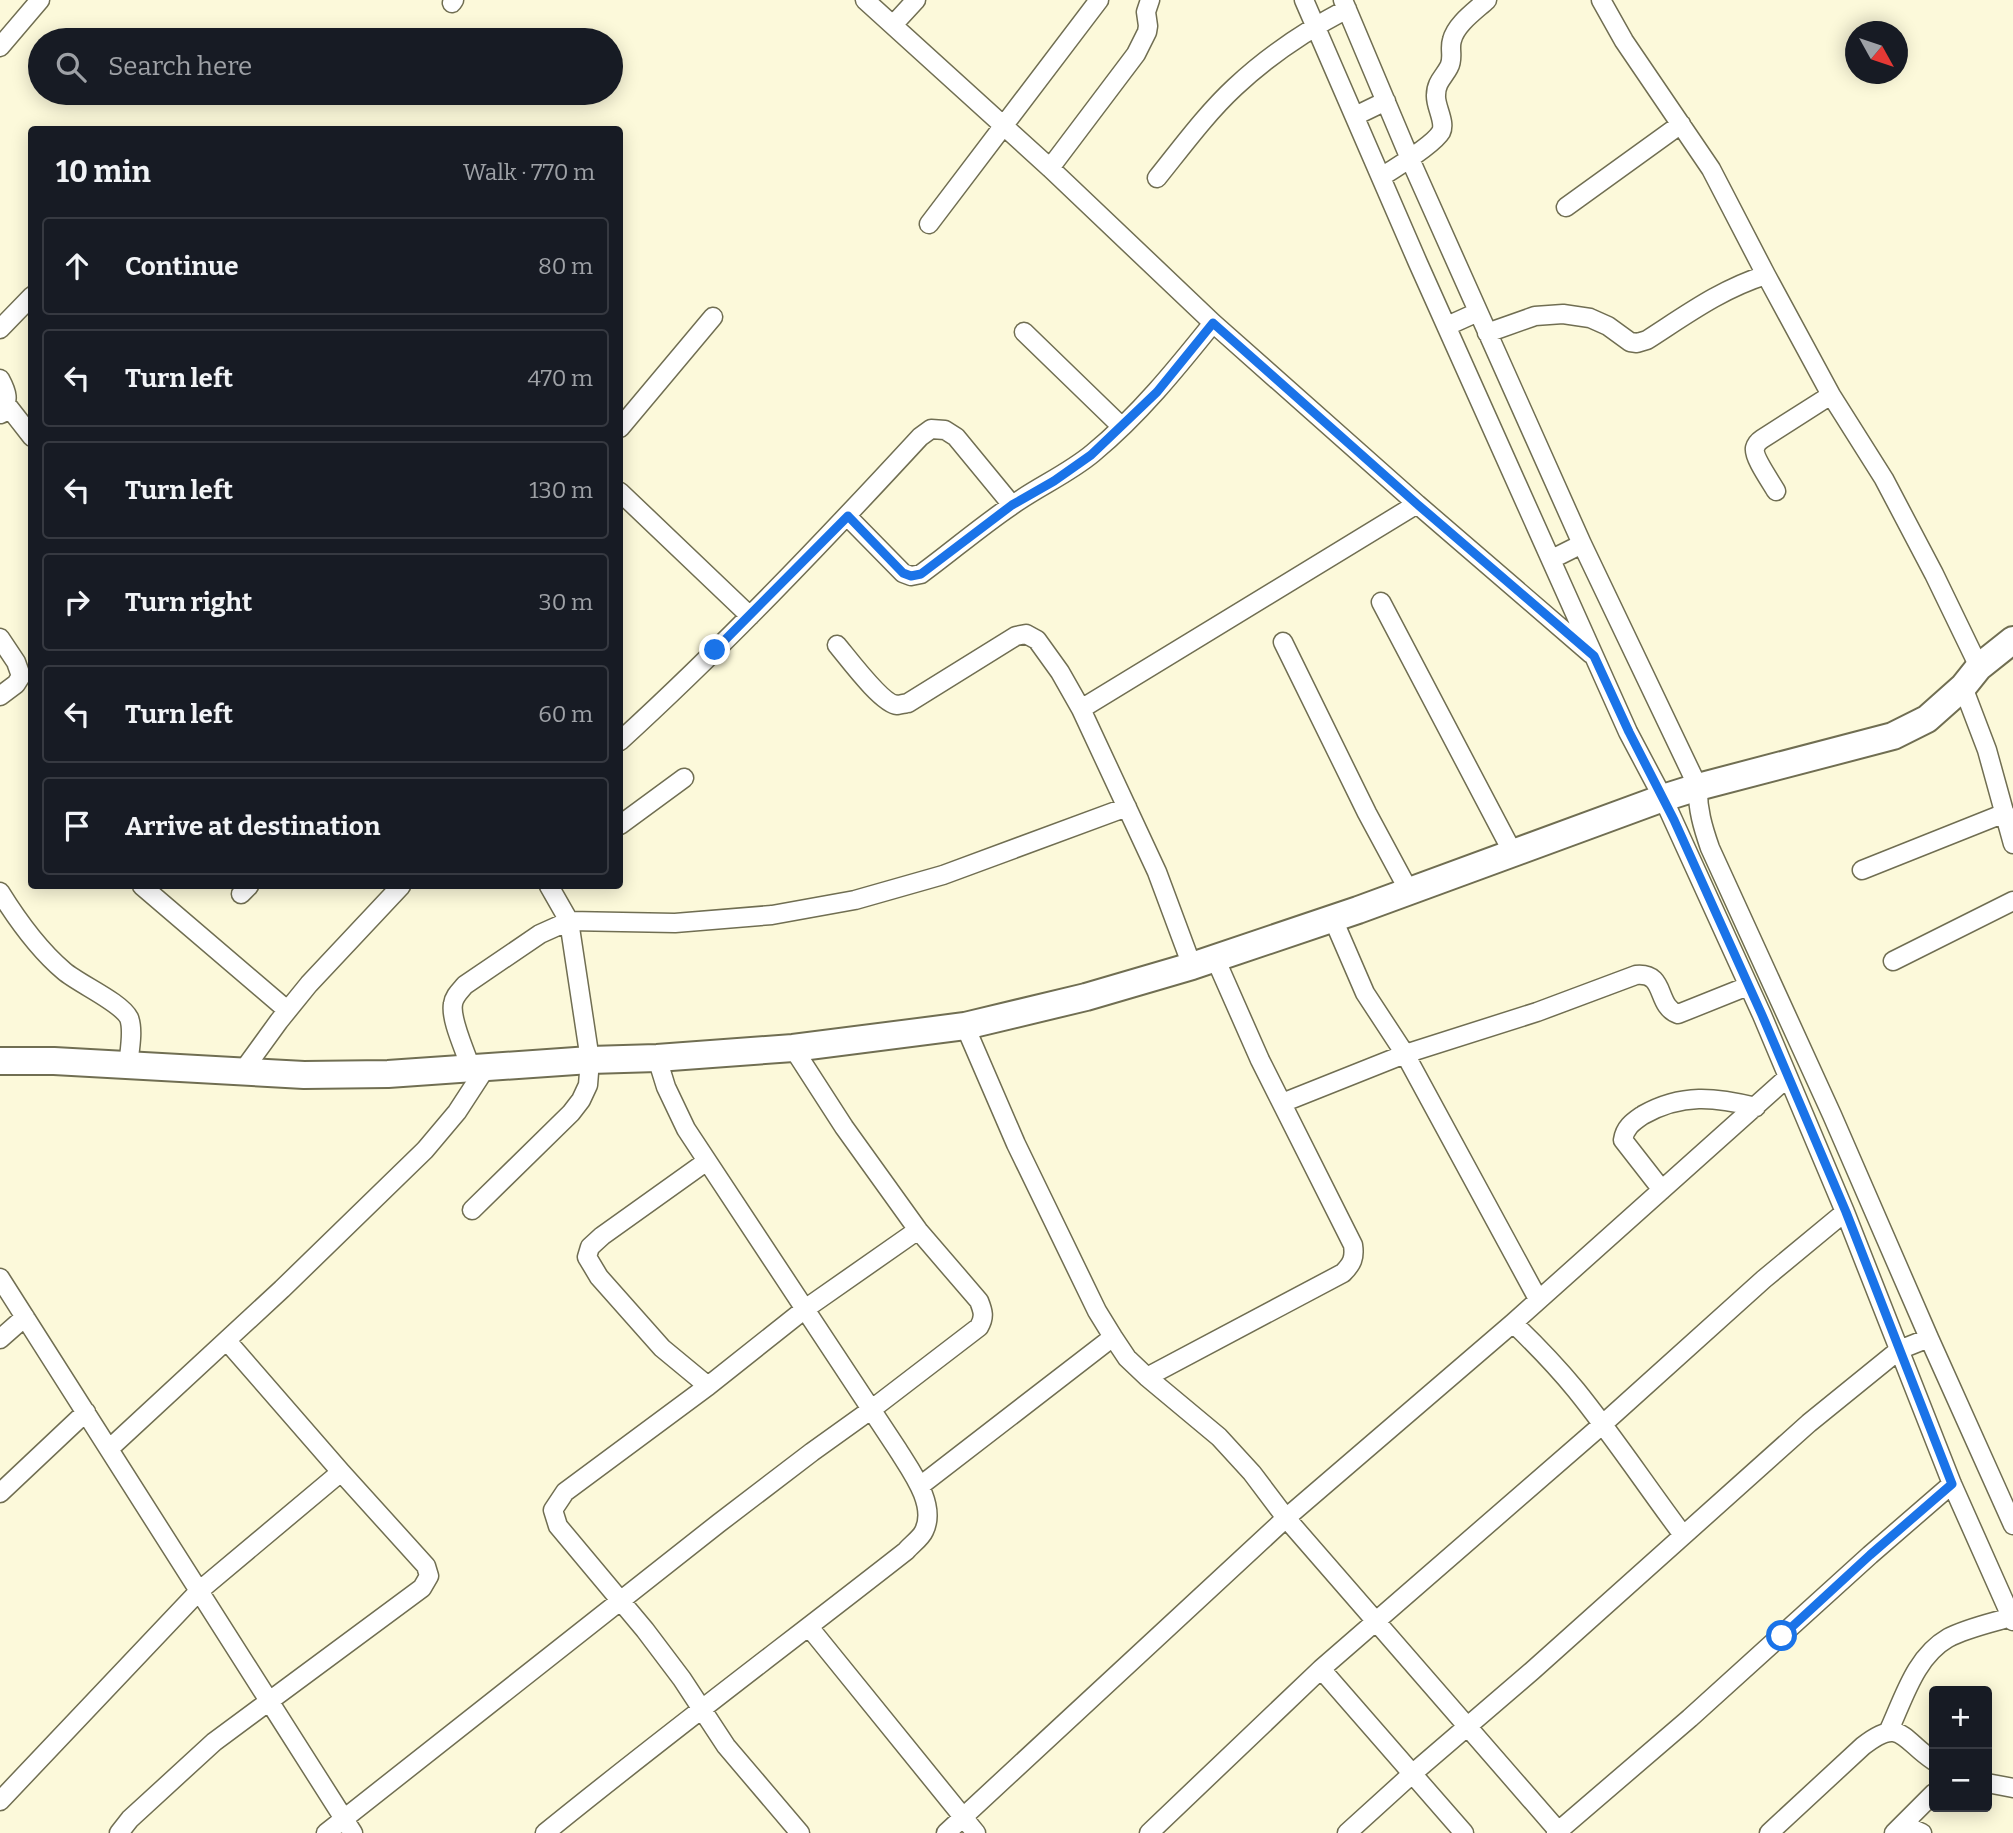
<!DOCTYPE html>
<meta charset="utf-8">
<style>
body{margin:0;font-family:Bitter,serif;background:#20242c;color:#f1f3f6}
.controls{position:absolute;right:21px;bottom:21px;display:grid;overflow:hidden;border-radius:7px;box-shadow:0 4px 18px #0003}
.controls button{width:63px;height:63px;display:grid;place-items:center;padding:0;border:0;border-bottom:2px solid #363941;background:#171b24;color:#f1f3f6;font:35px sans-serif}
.compass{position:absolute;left:1845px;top:21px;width:63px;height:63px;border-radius:50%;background:#171b24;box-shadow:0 4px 18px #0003;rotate:130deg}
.stop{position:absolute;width:21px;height:21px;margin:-16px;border:5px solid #1a73e8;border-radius:50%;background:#fff}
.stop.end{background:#1a73e8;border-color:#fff;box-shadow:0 2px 7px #0008}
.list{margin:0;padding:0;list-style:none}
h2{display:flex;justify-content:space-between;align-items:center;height:91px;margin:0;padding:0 28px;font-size:30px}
h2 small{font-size:23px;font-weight:400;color:#9ea1a6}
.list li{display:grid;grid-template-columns:46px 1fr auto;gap:21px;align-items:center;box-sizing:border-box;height:98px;margin:0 14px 14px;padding:0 14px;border:2px solid #363941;border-radius:7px}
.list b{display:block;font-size:26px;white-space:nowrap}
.list em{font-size:23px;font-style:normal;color:#9ea1a6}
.icon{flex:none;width:38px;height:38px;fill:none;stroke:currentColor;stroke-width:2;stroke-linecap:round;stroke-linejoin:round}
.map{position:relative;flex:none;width:2013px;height:1833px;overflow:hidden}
.search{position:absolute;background:#171b24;box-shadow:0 4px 18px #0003;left:28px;top:28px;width:595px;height:77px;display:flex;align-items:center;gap:18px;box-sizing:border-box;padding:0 24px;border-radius:38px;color:#9ea1a6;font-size:26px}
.panel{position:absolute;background:#171b24;box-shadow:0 4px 18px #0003;left:28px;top:126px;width:595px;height:763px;border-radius:7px}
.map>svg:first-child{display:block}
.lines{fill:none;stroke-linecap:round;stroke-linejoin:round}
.street-casing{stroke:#706e52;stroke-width:21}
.secondary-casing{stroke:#706e52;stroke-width:30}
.street{stroke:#fff;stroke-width:18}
.secondary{stroke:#fff;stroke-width:26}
.route{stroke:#1a73e8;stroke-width:9}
</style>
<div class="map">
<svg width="2013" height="1833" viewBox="0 0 2013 1833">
<rect width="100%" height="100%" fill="#fcf9da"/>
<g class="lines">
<defs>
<path id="street" d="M865 0 1050 168 1213 323 1417 504
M1304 0 1418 263 1594 656 1628 732 1663 798 1762 1015 1845 1212 1952 1484 2013 1621
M1343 0 1410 159 1582 544 1698 787C1697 808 1703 828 1710 848L1832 1115 1929 1338 2013 1525
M1601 0 1624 41 1711 169 1766 275 1831 395 1884 479 1934 574 1979 667
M452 3 454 0
M893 25 916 0
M0 47 40 0
M1355 116 1386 101
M1050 168 1136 54 1147 32 1148 26 1146 12 1150 0
M1381 177C1394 169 1434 144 1441 132 1446 122 1435 106 1436 95 1436 82 1444 77 1449 67 1454 58 1449 49 1452 40 1456 24 1475 11 1487 0
M1157 178C1182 147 1206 114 1235 87 1268 56 1307 30 1347 9
M1566 207 1681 124
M929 224 1099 0
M1447 326 1478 312
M0 329 32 296
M1024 332 1122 427
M1487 333 1535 316 1563 314 1590 318 1608 326 1630 342 1637 343 1647 340C1686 315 1721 289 1766 275
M0 379C7 392 10 400 1 414
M7 405 32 437
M620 428 713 317
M1776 491C1771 482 1753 457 1755 448 1756 444 1759 441 1762 439L1831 395
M620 492 750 616
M847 516 903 573 911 576 921 574C951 552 980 527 1011 506 1037 487 1068 474 1093 453 1139 415 1176 369 1213 323
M1552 559 1582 544
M1381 602 1513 853
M0 638 16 662 21 676 16 684 0 696
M1283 642 1367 813 1409 891
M837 645C848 658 882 704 897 705 898 705 907 703 908 703L1016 636 1026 634 1037 640 1060 672 1081 709 1157 872 1192 966
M1963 687 1987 750 2013 844
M1081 709 1417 504 1591 654
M620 741C725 645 823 542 920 437L931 429 945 430 956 437 1012 505
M620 825 684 778
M1862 870 2005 813
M142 886 287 1010
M0 892C18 921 38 949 64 971 79 984 121 1002 129 1018 134 1031 129 1053 128 1066
M241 894 249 886
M1333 919 1365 993 1405 1054 1538 1299
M1893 961 2013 901
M965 1026 1016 1144 1097 1311 1113 1337 1127 1358 1147 1377 1219 1437 1252 1473 1286 1518 1560 1833
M471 1069C466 1052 450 1020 453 1004 454 996 460 991 465 985L540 934 569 921 675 923 772 915 855 900 943 875 1127 807
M242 1072 279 1021 309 984 401 886
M1282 1103 1405 1054 1537 1012 1636 975C1667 972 1655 1006 1678 1014L1748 986
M707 1161 602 1236 590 1247 587 1257 599 1277 662 1348 708 1386
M1662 1190 1623 1140C1625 1127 1633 1122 1643 1115 1682 1093 1715 1097 1756 1107
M472 1210 571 1113 581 1100 588 1085 590 1060 569 921 549 886
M0 1278 353 1833
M1513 1323C1535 1344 1557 1367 1576 1390 1614 1437 1647 1487 1683 1535
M0 1339 25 1317
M1147 1377 1343 1273C1352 1264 1355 1258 1353 1245L1260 1060 1215 958
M109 1449 282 1289 425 1150 457 1112 485 1069
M920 1486 1113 1337
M0 1493 86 1412
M809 1627 976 1833
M1321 1669 1464 1833
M1889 1730C1904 1698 1915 1657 1948 1638 1967 1628 1991 1623 2011 1617
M1987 1783 2013 1788
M0 1801 199 1591 341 1472
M1904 1825 1922 1833
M119 1833 130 1819 214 1742 422 1588 429 1576 426 1566 341 1472 227 1341
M326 1833 719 1523 812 1452 872 1409 979 1327C985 1317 983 1311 979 1301L918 1230 844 1127 793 1048
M545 1833C663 1737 786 1645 906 1551 911 1545 921 1538 924 1531 937 1505 911 1471 898 1450L686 1129 666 1087 657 1058
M800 1833 726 1746 682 1679 645 1630 558 1526 553 1510 565 1492 708 1386 805 1309 918 1230
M946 1833 1286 1518 1513 1323 1788 1077
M1149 1833 1321 1669 1603 1424 1764 1279 1845 1212
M1347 1833 1412 1774 1532 1671 1809 1423 1899 1350 1929 1338
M1556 1833 1690 1718 1870 1555 1952 1484
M1769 1833 1863 1746C1901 1716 1902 1740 1934 1761
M1894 1833 1934 1793"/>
<path id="secondary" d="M0 1061H54L304 1075 388 1074 590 1060 657 1058 793 1048 965 1026 1086 997 1192 966 1358 910 1663 798 1698 787 1893 736 1927 719 1963 687 1979 667 2013 640"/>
</defs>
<!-- street casing -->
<use href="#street" class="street-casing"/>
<!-- secondary casing -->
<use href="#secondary" class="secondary-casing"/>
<!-- street -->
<use href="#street" class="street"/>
<!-- secondary -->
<use href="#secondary" class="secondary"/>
</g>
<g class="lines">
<!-- route -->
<path class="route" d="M715 650 848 516 903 573 911 576 921 574 1012 505 1054 481 1091 455 1157 392 1213 323 1417 504 1594 656 1629 732 1674 820 1762 1015 1846 1212 1952 1484 1870 1555 1782 1636"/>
</g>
</svg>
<div class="controls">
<button>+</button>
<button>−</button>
</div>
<svg class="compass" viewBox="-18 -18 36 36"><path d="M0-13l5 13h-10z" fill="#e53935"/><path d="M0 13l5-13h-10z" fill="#9ea1a6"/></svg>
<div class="stop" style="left:1782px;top:1636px"></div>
<div class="stop end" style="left:715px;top:650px"></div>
<div class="search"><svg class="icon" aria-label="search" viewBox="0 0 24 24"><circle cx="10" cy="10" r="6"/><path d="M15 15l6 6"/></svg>Search here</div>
<section class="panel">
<h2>10 min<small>Walk · 770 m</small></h2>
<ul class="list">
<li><svg class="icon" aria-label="ahead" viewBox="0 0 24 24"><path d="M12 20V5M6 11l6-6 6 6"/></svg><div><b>Continue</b></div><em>80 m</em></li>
<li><svg class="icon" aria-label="left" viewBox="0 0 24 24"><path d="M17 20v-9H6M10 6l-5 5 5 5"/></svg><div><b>Turn left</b></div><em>470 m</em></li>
<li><svg class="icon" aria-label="left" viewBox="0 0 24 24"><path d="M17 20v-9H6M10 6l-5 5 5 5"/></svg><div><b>Turn left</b></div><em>130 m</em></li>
<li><svg class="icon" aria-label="right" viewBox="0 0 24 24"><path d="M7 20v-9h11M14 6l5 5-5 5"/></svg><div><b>Turn right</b></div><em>30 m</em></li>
<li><svg class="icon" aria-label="left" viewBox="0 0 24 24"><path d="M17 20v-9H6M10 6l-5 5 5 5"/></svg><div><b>Turn left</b></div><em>60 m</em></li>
<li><svg class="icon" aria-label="arrive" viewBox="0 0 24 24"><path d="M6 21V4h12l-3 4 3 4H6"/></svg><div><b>Arrive at destination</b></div></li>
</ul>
</section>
</div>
